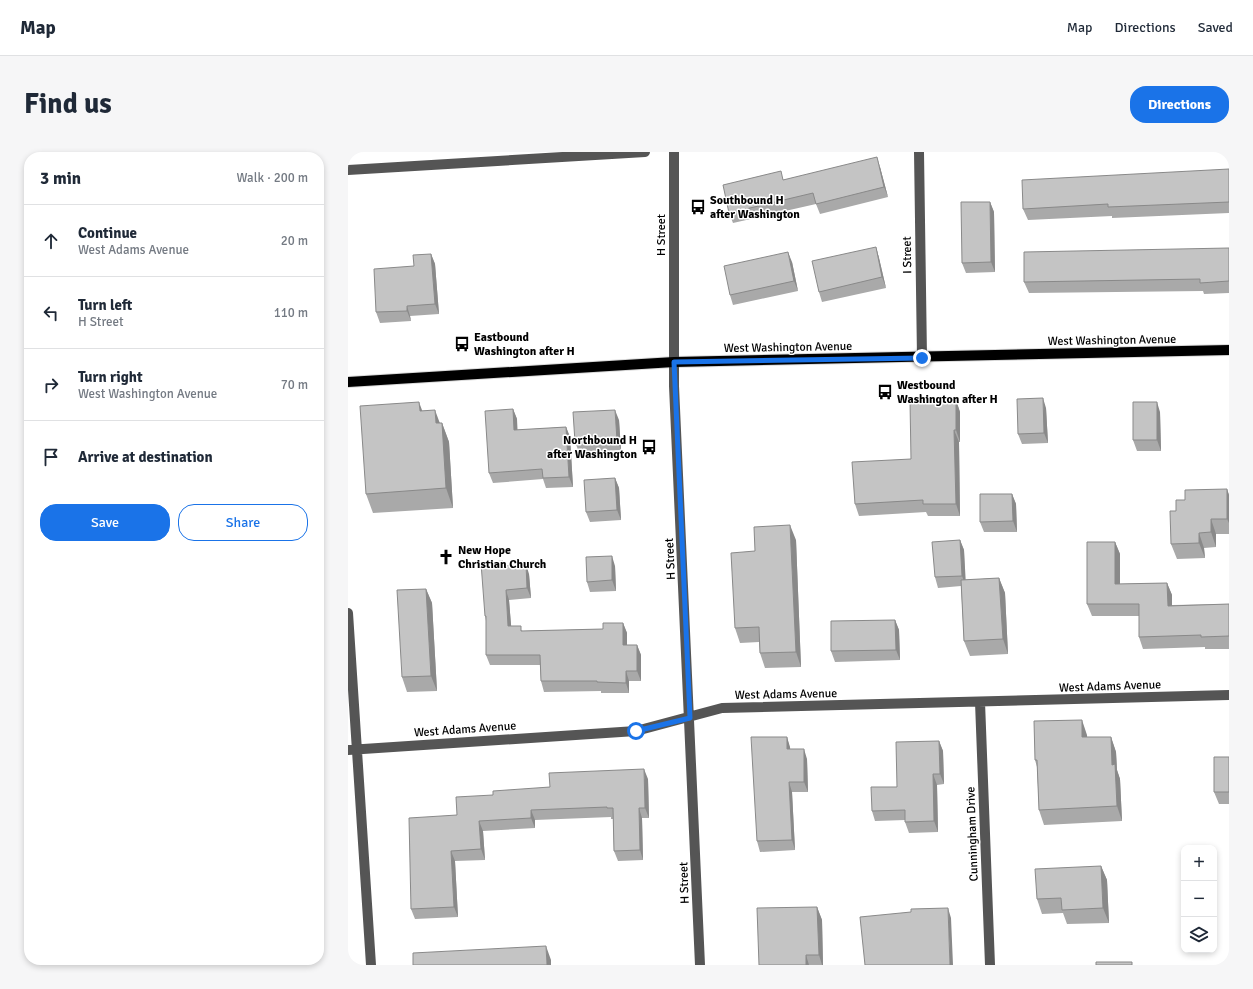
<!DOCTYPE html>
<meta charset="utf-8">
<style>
body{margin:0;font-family:Signika,sans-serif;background:#f6f6f7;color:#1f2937}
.controls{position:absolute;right:12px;bottom:12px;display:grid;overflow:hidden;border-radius:8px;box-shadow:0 2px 6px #0003}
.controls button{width:36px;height:36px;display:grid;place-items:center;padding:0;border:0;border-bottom:1px solid #e0e1e3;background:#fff;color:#1f2937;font:20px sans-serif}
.stop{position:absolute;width:12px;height:12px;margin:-9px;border:3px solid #1a73e8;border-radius:50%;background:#fff}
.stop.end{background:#1a73e8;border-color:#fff;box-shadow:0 1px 4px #0008}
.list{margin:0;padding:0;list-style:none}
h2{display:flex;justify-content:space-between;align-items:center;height:52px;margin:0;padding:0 16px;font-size:17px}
h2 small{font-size:13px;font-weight:400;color:#747a83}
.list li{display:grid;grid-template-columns:26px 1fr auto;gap:12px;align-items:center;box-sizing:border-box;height:72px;padding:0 16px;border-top:1px solid #e0e1e3}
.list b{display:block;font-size:15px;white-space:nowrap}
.list p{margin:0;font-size:13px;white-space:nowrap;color:#747a83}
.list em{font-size:13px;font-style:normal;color:#747a83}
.actions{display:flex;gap:8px;padding:12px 16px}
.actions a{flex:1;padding:9px 0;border:1px solid #1a73e8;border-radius:16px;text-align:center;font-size:14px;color:#1a73e8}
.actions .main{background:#1a73e8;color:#fff}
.icon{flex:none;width:22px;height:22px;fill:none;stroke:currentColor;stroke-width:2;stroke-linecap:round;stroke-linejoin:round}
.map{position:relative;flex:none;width:881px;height:813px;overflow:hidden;border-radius:16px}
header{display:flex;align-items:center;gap:24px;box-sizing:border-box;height:56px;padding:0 20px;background:#fff;border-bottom:1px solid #e0e1e3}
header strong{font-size:19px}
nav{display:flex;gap:22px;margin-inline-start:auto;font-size:14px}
.intro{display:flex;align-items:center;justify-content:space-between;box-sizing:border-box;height:96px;padding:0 24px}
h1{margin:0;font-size:28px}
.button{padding:10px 18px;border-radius:16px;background:#1a73e8;color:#fff;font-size:14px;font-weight:700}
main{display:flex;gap:24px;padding:0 24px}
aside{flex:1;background:#fff;border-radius:16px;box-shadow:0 2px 6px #0003}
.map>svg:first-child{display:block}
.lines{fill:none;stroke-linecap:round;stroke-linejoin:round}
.major-casing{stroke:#dbdbdb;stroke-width:12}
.minor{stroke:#555;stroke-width:10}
.major{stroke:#000;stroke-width:10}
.wall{fill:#a9a9a9}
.shaded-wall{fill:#898989}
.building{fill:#c4c4c4;stroke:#898989}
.route{stroke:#1a73e8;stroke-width:5}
.labels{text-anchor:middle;stroke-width:3;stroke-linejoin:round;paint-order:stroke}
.poi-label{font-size:12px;font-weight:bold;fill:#000;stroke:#fff;text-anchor:start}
.street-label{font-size:12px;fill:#000;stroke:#fff}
</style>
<header>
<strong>Map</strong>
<nav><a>Map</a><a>Directions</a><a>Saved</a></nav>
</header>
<div class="intro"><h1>Find us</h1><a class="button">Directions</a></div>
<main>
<aside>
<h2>3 min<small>Walk · 200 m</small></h2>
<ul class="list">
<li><svg class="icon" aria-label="ahead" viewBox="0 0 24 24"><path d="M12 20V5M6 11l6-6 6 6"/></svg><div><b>Continue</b><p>West Adams Avenue</p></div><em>20 m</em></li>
<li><svg class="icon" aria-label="left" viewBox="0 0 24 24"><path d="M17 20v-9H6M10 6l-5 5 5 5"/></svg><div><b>Turn left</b><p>H Street</p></div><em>110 m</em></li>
<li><svg class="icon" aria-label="right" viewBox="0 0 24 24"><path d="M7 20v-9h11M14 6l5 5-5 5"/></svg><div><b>Turn right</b><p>West Washington Avenue</p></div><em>70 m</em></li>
<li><svg class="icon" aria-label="arrive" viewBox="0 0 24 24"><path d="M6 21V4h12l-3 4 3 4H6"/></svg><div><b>Arrive at destination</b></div></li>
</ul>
<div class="actions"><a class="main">Save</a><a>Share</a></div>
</aside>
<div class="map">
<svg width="881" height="813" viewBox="0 0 881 813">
<rect width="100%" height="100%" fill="#fff"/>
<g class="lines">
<defs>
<path id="major" d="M0 230 326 210 881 198"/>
</defs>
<!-- major casing -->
<use href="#major" class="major-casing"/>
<!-- minor -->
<path class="minor" d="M326 0V234L352 813
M571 0 574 205
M0 18 297 0
M0 461 23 813
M632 550 642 813
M0 598 288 579 374 556 881 543"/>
<!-- major -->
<use href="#major" class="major"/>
</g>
<!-- wall -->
<path class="wall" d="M532 15 540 45 472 62 468 52 385 71 381 61 436 28Z
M881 17V61L764 66V64L680 68 675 57Z
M642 50 646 60 647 120 618 121 614 111Z
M528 95 531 106 538 136 474 150 471 140Z
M881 96V141L856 142 855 139 681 141 676 130Z
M83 102 87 112 91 162 62 164 63 169 32 171 28 160 66 114Z
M444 110 450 139 385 153 382 143Z
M608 248 612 260V290H611L612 364H580L578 360 511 364 507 352 563 307Z
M698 256 700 291 674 292 670 282Z
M165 257 169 267V278L218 275 222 285 225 335 198 336 195 327 145 331 141 321Z
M74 259 92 271H94L101 290 105 356 25 361 18 342Z
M812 260 813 299H789L785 288Z
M271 268 273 298 231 300 227 290Z
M267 326 271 336 273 368 242 370 238 360Z
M879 337 881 343V382H868V395L856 396 857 406 829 407 823 392 828 359 837 348Z
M664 342 668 352 669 380H636L632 370Z
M448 388 453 515 417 516 412 501 411 490 392 491 387 476 407 399Z
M612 388 616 398 617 428 651 426 657 441 660 502 622 504 616 489 613 434 590 436 587 425Z
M767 390 772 402V432L819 431 824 443V453L881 452V497H857V495L795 497 791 485V464H744L739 452Z
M157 414 181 422 183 446 161 448 163 474 175 479 255 477 275 471 279 481V493H289L293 503V529H281V541H253V539L196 540 193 529 192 513H142L138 503V469L137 464Z
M267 414 268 439 242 440 239 430Z
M78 437 84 451 89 539 59 540 54 525Z
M547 468 551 478 552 508 487 510 483 499Z
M739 583V585H763L768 600 769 618 772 627 774 669 696 673 691 658 689 615 687 608Z
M439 585 442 597 459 607 460 640H444L447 698 412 700 409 689Z
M591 589 595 599 596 632 589 633 590 680 561 681 557 670V668L527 669 524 659 549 635Z
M881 605V652H871L866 640Z
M300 627 301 666H294L295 708 270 709 266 699 265 667H263V665L187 668V676L135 679 137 708 107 709 110 765 67 767 63 757 109 663 145 643 202 635Z
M753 714 759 728 761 771 719 772 715 761 694 762 689 747Z
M469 755 474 768 475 813H411Z"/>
<!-- shaded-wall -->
<path class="shaded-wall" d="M529 5 532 15 540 45 536 35Z
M642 50 646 60 647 120 643 110Z
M528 95 531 106 538 136 534 125Z
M440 100 444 110 450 139 446 129Z
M83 102 87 112 91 162 87 152Z
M59 154 62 164 63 169 59 159Z
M695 246 698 256 700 291 696 281Z
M608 248 612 260V290L608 278Z
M71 250 78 269 72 259Z
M809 250 812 260 813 299 809 288Z
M165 257 169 267 170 288 166 278Z
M87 258 94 277V271L101 290 105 356 98 336 88 271Z
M267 258 271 268 273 298 269 288Z
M218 275 222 285 225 335 221 325Z
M606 278 611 290 612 364 608 352Z
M267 326 271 336 273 368 269 358Z
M879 337 881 343V371L879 367Z
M664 342 668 352 669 380 665 369Z
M863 367 868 382V395L863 380Z
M442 373 448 388 453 515 448 500Z
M851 381 856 396 857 406 851 391Z
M612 388 616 398 618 434 614 424Z
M767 390 772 402V444L767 432Z
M264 404 267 414 268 439 264 428Z
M178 412 181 422 183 446 179 436Z
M651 426 657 441 660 502 655 487Z
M819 431 824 443V466L820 454Z
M78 437 84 451 89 539 83 524Z
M158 438 161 448 164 484 160 474Z
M547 468 551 478 552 508 548 498Z
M275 471 279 481V503L275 493Z
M289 493 293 503V529L289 519Z
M278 519 281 529V541L278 531Z
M734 568 739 583 740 600 734 585Z
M439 585 442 595 443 607 439 597Z
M763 585 768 600 769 618 772 627 774 669 769 654 764 613Z
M591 589 595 599 596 632 592 622Z
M456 597 459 607 460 640 456 630Z
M296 617 300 627 301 666 297 656Z
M585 622 589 633 590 680 586 669Z
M441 630 444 640 447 698 444 688Z
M291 656 294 666 295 708 292 698Z
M183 658 187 668V676L183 666Z
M131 669 135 679 137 708 133 697Z
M103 699 107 709 110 765 106 755Z
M753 714 759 728 761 771 755 756Z
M469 755 474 768 475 813H474L471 803Z
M600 756 603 766 605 813H602Z
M198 794 203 808V813H199Z
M458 803 461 813H458Z"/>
<!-- building -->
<path class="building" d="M529 5 536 35 468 52 465 41 381 61 375 33 433 19 435 28Z
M881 17V50L760 55V52L675 57 674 28Z
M613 50H642L643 110 614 111Z
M528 95 534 125 471 140 464 109Z
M881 96V129L852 131V127L676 130V100Z
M440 100 446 129 382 143 376 114Z
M83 102 87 152 59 154V159L28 160 26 117 66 114 65 103Z
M695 246 696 281 670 282 669 247Z
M608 248V278H606L608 352H575V348L507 352 504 310 563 307 562 249Z
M71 250 72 259 87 258 88 271H94L98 336 18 342 12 254Z
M785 250H809V288H785Z
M165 257 166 278 218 275 221 325 195 326 194 317 141 321 137 259Z
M267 258 269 288 227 290 225 260Z
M267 326 269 358 238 360 236 328Z
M879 337V367H863V380L851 381V391L823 392 822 359H828V348H837V338Z
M632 342H664L665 369 632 370Z
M442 373 448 500 412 501 411 475 387 476 383 401 407 399 406 375Z
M612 388 614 424 587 425 584 390Z
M739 390H767V432L819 431 820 454 881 452V484L853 485V483L791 485V452H739Z
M264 404V428L239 430 238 405Z
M155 409 156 414 178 412 179 436 158 438 160 474H173V479L255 477V471H275V493H289V519H278V531L249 530V529H193L192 503H138V464H137L133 411Z
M651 426 655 487 616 489 613 428Z
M78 437 83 524 54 525 49 438Z
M547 468 548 498 483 499V469Z
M734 568V585H763L764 613 767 612 769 654 691 658 689 608H687L686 569Z
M403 585H439V597H456V630H441L444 688 409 689Z
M591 589 592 622H585L586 669 557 670V658L524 659 523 635H549L548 590Z
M866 605H881V640H866Z
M296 617 297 656H291L292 698 266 699 265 656H259V655L183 658V666L131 669 133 697 103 699 106 755 63 757 61 666 109 663 108 645 145 643V639L202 635 201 621Z
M753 714 755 756 714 758 713 746 689 747 687 717Z
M469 755 471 803H458V813H411L409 756Z
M600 756 602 813H517L512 765 563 760V757Z
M198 794 199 813H65V801Z
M748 810H784V813H748Z"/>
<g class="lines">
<!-- route -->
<path class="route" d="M288 579 342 566 326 210 574 206"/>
</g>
<!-- icons -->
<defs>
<symbol id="bus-bare" viewBox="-9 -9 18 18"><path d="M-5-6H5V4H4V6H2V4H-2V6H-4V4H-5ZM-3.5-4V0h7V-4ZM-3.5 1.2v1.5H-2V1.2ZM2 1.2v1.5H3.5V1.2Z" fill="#000" stroke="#fff" stroke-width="2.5" paint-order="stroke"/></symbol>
<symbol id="church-bare" viewBox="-9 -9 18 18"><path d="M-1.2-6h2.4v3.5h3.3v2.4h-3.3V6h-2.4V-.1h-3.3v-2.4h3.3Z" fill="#000" stroke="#fff" stroke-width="2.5" paint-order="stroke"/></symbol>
</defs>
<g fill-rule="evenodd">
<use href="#bus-bare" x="339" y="44" width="22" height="22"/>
<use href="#bus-bare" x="103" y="181" width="22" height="22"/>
<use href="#bus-bare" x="526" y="229" width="22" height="22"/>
<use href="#bus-bare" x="290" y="284" width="22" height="22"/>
<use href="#church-bare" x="87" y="394" width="22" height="22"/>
</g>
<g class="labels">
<!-- poi labels -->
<g class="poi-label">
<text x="362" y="52">Southbound H<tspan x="362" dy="14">after Washington</tspan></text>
<text x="126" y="189">Eastbound<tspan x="126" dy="14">Washington after H</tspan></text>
<text x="549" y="237">Westbound<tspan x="549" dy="14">Washington after H</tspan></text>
<text x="289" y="292" text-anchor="end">Northbound H<tspan x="289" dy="14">after Washington</tspan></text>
<text x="110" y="402">New Hope<tspan x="110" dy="14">Christian Church</tspan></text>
</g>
<!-- street labels -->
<g class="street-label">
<text transform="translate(313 83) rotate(-90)" y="4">H Street</text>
<text transform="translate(559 103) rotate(-91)" y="4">I Street</text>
<text transform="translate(764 188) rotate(-1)" y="4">West Washington Avenue</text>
<text transform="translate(440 195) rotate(-1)" y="4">West Washington Avenue</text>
<text transform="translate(322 407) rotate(-93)" y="4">H Street</text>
<text transform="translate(762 534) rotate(-2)" y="4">West Adams Avenue</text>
<text transform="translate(438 542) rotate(-1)" y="4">West Adams Avenue</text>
<text transform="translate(117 577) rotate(-4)" y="4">West Adams Avenue</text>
<text transform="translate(624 682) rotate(-92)" y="4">Cunningham Drive</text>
<text transform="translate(336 731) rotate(-92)" y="4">H Street</text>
</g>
</g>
</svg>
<div class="controls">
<button>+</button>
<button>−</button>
<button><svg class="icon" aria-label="layers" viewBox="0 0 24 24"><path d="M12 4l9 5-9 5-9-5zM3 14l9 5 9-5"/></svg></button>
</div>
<div class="stop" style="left:288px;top:579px"></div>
<div class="stop end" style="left:574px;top:206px"></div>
</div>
</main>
